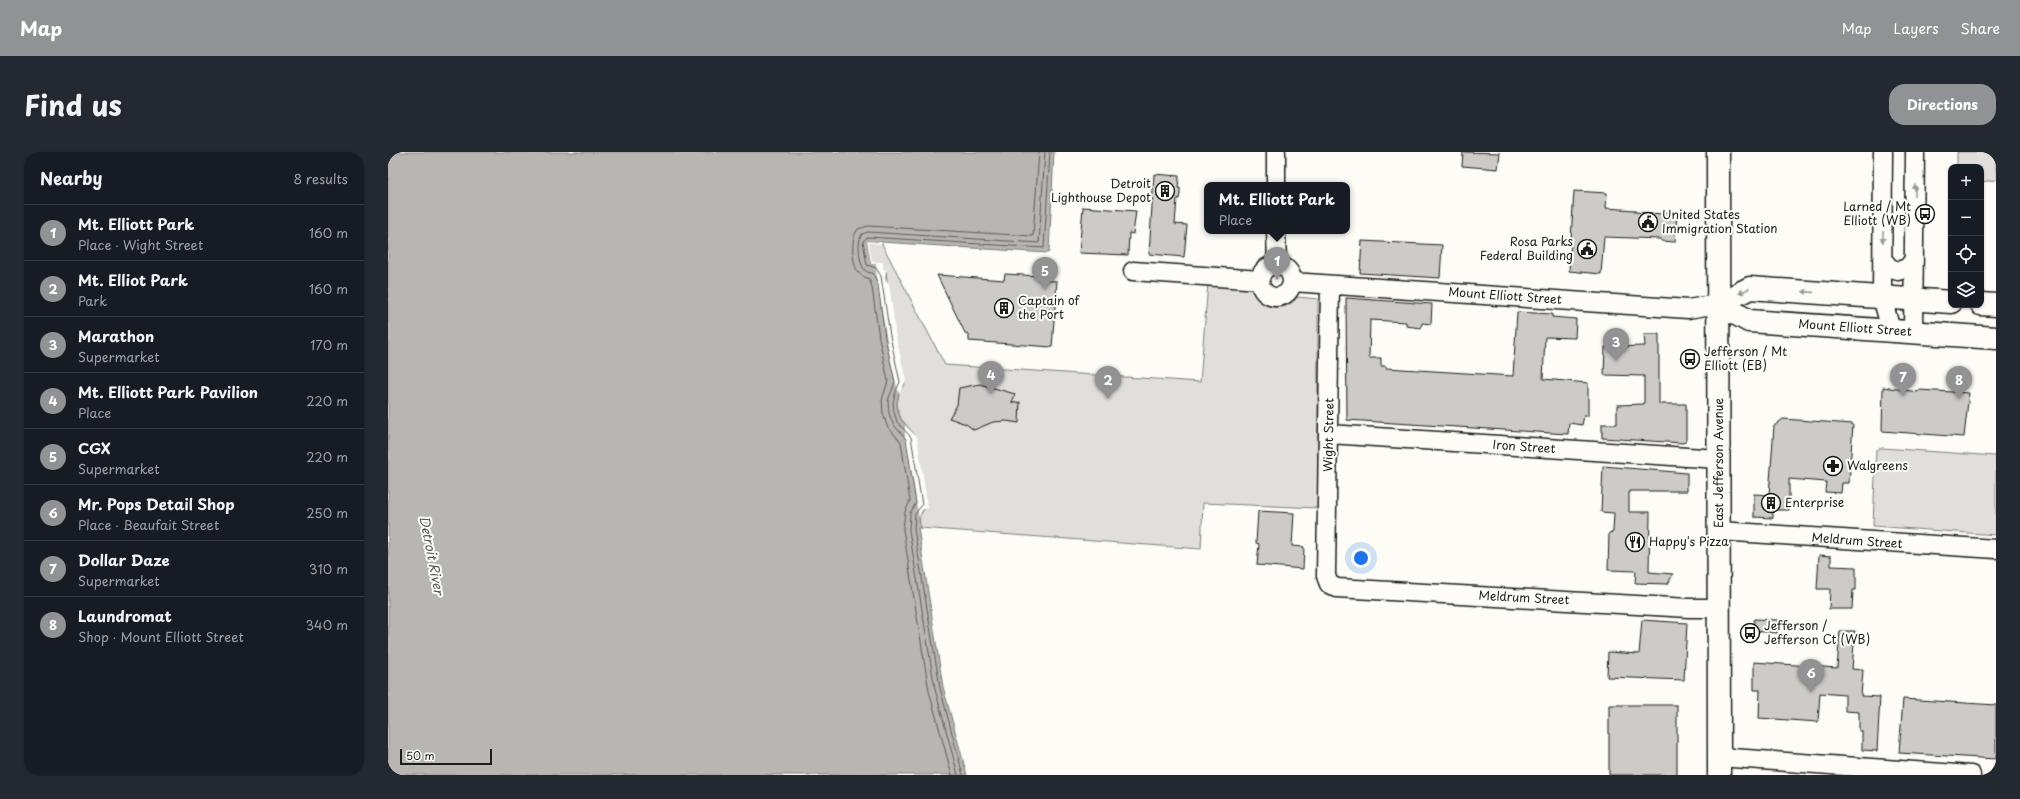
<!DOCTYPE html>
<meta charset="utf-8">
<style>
body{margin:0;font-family:"Playpen Sans",sans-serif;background:#242831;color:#f1f3f6}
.controls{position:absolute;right:12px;top:12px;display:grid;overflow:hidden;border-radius:8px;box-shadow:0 1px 3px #0004}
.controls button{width:36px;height:36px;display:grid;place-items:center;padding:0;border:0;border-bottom:1px solid #363941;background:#171b24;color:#f1f3f6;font:20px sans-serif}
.scale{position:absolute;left:12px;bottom:10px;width:92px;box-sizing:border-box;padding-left:4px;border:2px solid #1c1c1c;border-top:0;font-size:11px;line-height:14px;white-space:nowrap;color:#1c1c1c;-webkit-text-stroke:3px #fdfcf7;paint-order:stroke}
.you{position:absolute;left:973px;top:406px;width:14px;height:14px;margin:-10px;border:3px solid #fff;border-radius:50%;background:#1a73e8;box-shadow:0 0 0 6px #1a73e833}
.badge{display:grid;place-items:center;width:26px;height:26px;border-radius:50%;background:#919294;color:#fff;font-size:13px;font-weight:700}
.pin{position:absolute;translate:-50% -33px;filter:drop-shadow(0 1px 2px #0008)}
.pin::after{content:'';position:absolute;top:21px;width:14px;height:12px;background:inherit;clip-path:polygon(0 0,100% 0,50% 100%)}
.popup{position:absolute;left:816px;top:30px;width:146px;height:52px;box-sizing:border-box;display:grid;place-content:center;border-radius:8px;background:#171b24;filter:drop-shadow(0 1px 3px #0005);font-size:13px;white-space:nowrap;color:#9ea1a6}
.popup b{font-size:15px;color:#f1f3f6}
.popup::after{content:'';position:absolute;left:50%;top:100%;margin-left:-8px;border:8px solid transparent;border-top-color:#171b24}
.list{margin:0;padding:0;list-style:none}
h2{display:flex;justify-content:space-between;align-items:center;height:52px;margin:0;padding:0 16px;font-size:17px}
h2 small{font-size:13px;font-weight:400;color:#9ea1a6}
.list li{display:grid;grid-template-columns:26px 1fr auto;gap:12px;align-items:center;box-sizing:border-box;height:56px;padding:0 16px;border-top:1px solid #363941}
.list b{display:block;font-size:15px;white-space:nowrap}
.list p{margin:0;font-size:13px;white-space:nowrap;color:#9ea1a6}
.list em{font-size:13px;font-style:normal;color:#9ea1a6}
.icon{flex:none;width:22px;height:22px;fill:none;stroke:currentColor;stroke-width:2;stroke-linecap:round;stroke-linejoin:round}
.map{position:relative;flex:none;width:1608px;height:623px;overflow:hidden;border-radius:16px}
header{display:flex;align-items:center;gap:24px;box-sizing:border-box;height:56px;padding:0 20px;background:#919294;color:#fff}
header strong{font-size:19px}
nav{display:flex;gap:22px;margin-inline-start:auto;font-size:14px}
.intro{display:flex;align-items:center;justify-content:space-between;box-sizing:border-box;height:96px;padding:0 24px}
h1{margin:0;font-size:28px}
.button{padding:10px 18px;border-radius:16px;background:#919294;color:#fff;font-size:14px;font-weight:700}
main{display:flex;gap:24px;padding:0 24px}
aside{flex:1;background:#171b24;border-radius:16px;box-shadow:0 1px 3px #0004}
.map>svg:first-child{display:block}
.green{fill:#e0dfdb;stroke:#7e7e7c}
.water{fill:#b7b6b2;stroke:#797876}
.pier{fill:#fdfcf7}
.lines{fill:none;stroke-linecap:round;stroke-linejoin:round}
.shore{stroke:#5a5a58;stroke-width:1}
.building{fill:#cccbc8;stroke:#1c1c1c}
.minor-casing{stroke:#1c1c1c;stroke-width:21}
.major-casing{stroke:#1c1c1c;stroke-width:25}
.minor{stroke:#fdfcf7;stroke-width:18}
.major{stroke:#fdfcf7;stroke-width:22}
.oneway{fill:#989794}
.labels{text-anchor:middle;stroke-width:4;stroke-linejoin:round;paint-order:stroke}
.poi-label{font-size:12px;fill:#1c1c1c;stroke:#fdfcf7;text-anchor:start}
.street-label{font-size:12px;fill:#1c1c1c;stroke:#fdfcf7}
.water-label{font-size:13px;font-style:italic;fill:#5a5a58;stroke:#fdfcf7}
</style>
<header>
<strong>Map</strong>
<nav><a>Map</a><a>Layers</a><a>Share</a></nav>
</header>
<div class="intro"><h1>Find us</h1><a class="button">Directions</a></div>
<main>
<aside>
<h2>Nearby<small>8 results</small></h2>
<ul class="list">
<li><span class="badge">1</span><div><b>Mt. Elliott Park</b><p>Place · Wight Street</p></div><em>160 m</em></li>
<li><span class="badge">2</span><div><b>Mt. Elliot Park</b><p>Park</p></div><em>160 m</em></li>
<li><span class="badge">3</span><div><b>Marathon</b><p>Supermarket</p></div><em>170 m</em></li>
<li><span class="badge">4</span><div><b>Mt. Elliott Park Pavilion</b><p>Place</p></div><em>220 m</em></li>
<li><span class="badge">5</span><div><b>CGX</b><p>Supermarket</p></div><em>220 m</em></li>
<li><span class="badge">6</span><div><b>Mr. Pops Detail Shop</b><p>Place · Beaufait Street</p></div><em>250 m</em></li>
<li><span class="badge">7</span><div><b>Dollar Daze</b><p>Supermarket</p></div><em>310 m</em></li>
<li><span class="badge">8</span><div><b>Laundromat</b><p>Shop · Mount Elliott Street</p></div><em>340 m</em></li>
</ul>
</aside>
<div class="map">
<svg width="1608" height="623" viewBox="0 0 1608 623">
<rect width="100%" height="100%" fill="#fdfcf7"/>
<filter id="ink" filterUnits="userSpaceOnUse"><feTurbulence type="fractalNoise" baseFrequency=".025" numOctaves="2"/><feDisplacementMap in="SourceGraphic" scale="8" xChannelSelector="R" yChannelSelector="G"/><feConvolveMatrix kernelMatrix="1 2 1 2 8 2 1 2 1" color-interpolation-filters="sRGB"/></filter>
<g filter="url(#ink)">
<!-- green -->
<path class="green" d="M1569 0H1608V28L1593 30V15H1569Z
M479 89 493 90 557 213 812 230 820 131 862 136C873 155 893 164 910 145L930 147V356L815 351 813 397 532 376 531 366 535 358 526 283 513 267 510 259 509 251 511 240 498 119H493L494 111 483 112Z
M1494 296 1608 304V383L1485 374 1488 298Z"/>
<!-- water -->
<path class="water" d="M0 0H666L661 100 659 101 479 89 483 112 494 111 493 119H498L497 128 517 232 511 240 509 251 510 259 513 267 526 282 538 356 531 363 532 376H530L555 535 579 623H0Z"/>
<!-- pier -->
<path class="pier" d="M479 89 493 90 494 92 481 91 484 110H495V117L500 119H498L497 128 501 131 508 183 518 229 511 242 504 218 489 132 488 112H483Z
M517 273 529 285 540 356 534 358 531 366 517 286Z"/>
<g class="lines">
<!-- shore -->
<path class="shore" d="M564 623 541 539 523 428 515 377 517 360 522 349 513 290 499 274 495 261 494 248 500 229 491 186 484 135 481 127C477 125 473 124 470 120 464 111 462 86 470 77L480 74 645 84 651 0
M570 623 547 537 521 378 522 361 528 351 518 287 505 272 501 261 500 249 507 230 497 185 490 133 485 121C481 121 478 120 476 117 471 111 469 88 474 82L480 80 651 91 657 0
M575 623 552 536 534 426 526 377 527 362 534 353 523 285 509 270 506 260 505 250 508 239 512 230 502 184 493 124 488 116 479 113 475 89 480 85 656 96 662 0"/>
</g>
<!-- building -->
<path class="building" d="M1075 0 1112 1 1110 17 1074 14Z
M766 22 791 24 790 36H792V42L791 47H789L787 72 799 73 796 105 761 102Z
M1186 39 1219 41 1218 56 1247 58V60L1275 62V60L1289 61 1287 90 1273 89V87L1216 85 1213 122 1181 119Z
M695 55 748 59 745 82 741 81 740 103 691 101Z
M974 89 1054 93 1052 126 972 121Z
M617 122 652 124 651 128 669 129 664 195 581 189V182L577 181 549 123 616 128Z
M958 146 1044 152 1043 172 1034 171 1033 176 1018 174V170L982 168 981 206H993V214H998V216L1125 224 1129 160 1164 162V165L1188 167 1187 186 1157 185 1155 227 1200 231V264H1196L1194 273 1181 271 1180 282 959 268Z
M1256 182H1271V252H1298V288L1295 291 1214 286V272H1229V253L1256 252V224L1216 223 1217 195 1257 194Z
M592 232 627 242 624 251 632 250 631 271 618 269 605 270 586 278 578 272 561 266 569 253 571 236Z
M1495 235 1530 240 1531 238 1581 241 1576 285 1494 279Z
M1395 267 1465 272 1461 331H1454L1453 341 1437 340 1438 330 1401 327V358H1385V366L1366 365V342L1381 343 1386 274Z
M1215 314 1299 321V339H1241V360H1262L1261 420 1285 422 1280 432 1247 431 1248 419 1220 418 1221 381 1225 380 1226 361 1213 360Z
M870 359 906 361 904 394 916 395 915 417 869 413 871 392 868 391Z
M1431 403 1443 404V414L1468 415V438H1465L1464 457H1441L1442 437H1429Z
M1366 467 1390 468 1389 481 1365 479Z
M1254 468 1299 471 1296 528 1219 525 1220 500 1251 502Z
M1452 479H1467L1464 517 1475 518 1473 544 1492 545 1489 599 1474 598V579H1471V560L1457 559V543L1432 541 1430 570 1371 566 1372 538H1366V510L1449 516Z
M1515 547 1608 553V607L1511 601Z
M1221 553H1289V623H1221Z"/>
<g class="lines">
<defs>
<path id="minor" d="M888 0V33
M1495 0 1494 145 1503 178
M888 79 889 113
M1494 107 1502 116 1510 119 1519 116 1526 108
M872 129a16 16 0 1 1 32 0a16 16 0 1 1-32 0Z
M745 119 872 128
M904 130 1300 157 1330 152
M942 133 938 424 941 432 949 436 1301 456H1331
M1525 180 1527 0
M941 282 1331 307
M1331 379 1608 397
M1330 605 1583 623"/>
<path id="major" d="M1330 0 1331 623
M1330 152 1361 169 1608 186
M1330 152 1362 136 1563 150
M1593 152 1608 153"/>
</defs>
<!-- minor casing -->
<use href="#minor" class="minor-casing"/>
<!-- major casing -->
<use href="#major" class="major-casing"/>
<!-- minor -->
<use href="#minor" class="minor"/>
<!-- major -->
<use href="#major" class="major"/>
</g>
<!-- one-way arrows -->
<defs><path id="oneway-solid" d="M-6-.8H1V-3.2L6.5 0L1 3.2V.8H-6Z"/></defs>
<g class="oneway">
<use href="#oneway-solid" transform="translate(1527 38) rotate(-90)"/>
<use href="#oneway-solid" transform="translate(1495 85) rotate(91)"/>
<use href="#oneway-solid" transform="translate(1356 139) rotate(154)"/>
<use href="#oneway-solid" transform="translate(1420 140) rotate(-176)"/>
</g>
</g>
<!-- icons -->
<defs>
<symbol id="building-ring" viewBox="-11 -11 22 22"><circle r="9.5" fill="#fdfcf7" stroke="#1c1c1c" stroke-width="1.5"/><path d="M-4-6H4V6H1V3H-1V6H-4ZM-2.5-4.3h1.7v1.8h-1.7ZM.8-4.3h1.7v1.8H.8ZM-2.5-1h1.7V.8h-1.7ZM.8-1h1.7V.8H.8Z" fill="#1c1c1c"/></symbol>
<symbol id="bus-ring" viewBox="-11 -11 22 22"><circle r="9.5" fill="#fdfcf7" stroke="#1c1c1c" stroke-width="1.5"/><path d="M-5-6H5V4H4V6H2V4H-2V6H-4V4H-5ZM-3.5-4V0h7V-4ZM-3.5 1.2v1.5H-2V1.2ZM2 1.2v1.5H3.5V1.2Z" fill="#1c1c1c"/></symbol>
<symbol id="civic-ring" viewBox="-11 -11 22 22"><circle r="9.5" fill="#fdfcf7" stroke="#1c1c1c" stroke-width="1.5"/><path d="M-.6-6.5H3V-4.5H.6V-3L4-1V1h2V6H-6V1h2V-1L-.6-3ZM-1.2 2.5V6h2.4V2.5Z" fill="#1c1c1c"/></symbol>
<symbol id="pharmacy-ring" viewBox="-11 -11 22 22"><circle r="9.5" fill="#fdfcf7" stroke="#1c1c1c" stroke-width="1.5"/><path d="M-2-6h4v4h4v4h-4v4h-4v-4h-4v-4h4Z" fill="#1c1c1c"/></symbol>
<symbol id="restaurant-ring" viewBox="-11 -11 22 22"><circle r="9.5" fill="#fdfcf7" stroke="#1c1c1c" stroke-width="1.5"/><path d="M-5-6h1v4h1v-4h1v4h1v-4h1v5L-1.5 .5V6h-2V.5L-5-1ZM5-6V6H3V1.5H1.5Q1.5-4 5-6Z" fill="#1c1c1c"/></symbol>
</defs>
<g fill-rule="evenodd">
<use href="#building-ring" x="766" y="28" width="22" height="22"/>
<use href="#bus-ring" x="1526" y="51" width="22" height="22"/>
<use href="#civic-ring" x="1249" y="59" width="22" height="22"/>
<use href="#civic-ring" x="1188" y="86" width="22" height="22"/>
<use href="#building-ring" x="605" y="145" width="22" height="22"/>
<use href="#bus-ring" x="1291" y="196" width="22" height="22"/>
<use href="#pharmacy-ring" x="1434" y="303" width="22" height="22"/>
<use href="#building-ring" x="1372" y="340" width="22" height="22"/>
<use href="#restaurant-ring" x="1236" y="379" width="22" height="22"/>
<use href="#bus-ring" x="1351" y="470" width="22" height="22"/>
</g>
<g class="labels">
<!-- poi labels -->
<g class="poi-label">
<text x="763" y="36" text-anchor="end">Detroit<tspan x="763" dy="14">Lighthouse Depot</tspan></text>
<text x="1523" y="59" text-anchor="end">Larned / Mt<tspan x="1523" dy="14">Elliott (WB)</tspan></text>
<text x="1274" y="67">United States<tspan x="1274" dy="14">Immigration Station</tspan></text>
<text x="1185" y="94" text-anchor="end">Rosa Parks<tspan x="1185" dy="14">Federal Building</tspan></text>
<text x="630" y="153">Captain of<tspan x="630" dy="14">the Port</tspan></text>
<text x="1316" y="204">Jefferson / Mt<tspan x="1316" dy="14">Elliott (EB)</tspan></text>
<text x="1459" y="318">Walgreens</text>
<text x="1397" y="355">Enterprise</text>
<text x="1261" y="394">Happy's Pizza</text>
<text x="1376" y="478">Jefferson /<tspan x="1376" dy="14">Jefferson Ct (WB)</tspan></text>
</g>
<!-- street labels -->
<g class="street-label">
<text transform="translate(1117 144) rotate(4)" y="4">Mount Elliott Street</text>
<text transform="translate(1467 176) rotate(4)" y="4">Mount Elliott Street</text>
<text transform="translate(941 283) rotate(-89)" y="4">Wight Street</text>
<text transform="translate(1136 295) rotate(4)" y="4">Iron Street</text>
<text transform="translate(1331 311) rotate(-90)" y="4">East Jefferson Avenue</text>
<text transform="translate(1469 389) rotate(4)" y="4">Meldrum Street</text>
<text transform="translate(1136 446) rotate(3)" y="4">Meldrum Street</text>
</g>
<!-- water labels -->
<g class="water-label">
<text transform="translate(44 403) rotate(79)" y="5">Detroit River</text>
</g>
</g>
</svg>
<div class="controls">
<button>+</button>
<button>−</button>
<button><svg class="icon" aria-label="locate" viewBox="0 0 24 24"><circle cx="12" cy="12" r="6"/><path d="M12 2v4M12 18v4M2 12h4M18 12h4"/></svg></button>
<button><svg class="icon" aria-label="layers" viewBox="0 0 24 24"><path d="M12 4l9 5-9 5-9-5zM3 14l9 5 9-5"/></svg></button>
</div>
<div class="scale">50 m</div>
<div class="you"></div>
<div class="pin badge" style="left:889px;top:128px">1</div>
<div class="popup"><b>Mt. Elliott Park</b>Place</div>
<div class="pin badge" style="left:720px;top:247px">2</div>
<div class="pin badge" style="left:1228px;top:209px">3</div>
<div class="pin badge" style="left:603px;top:242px">4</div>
<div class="pin badge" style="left:657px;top:138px">5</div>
<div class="pin badge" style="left:1423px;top:540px">6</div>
<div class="pin badge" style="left:1515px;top:244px">7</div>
<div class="pin badge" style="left:1571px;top:247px">8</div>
</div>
</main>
